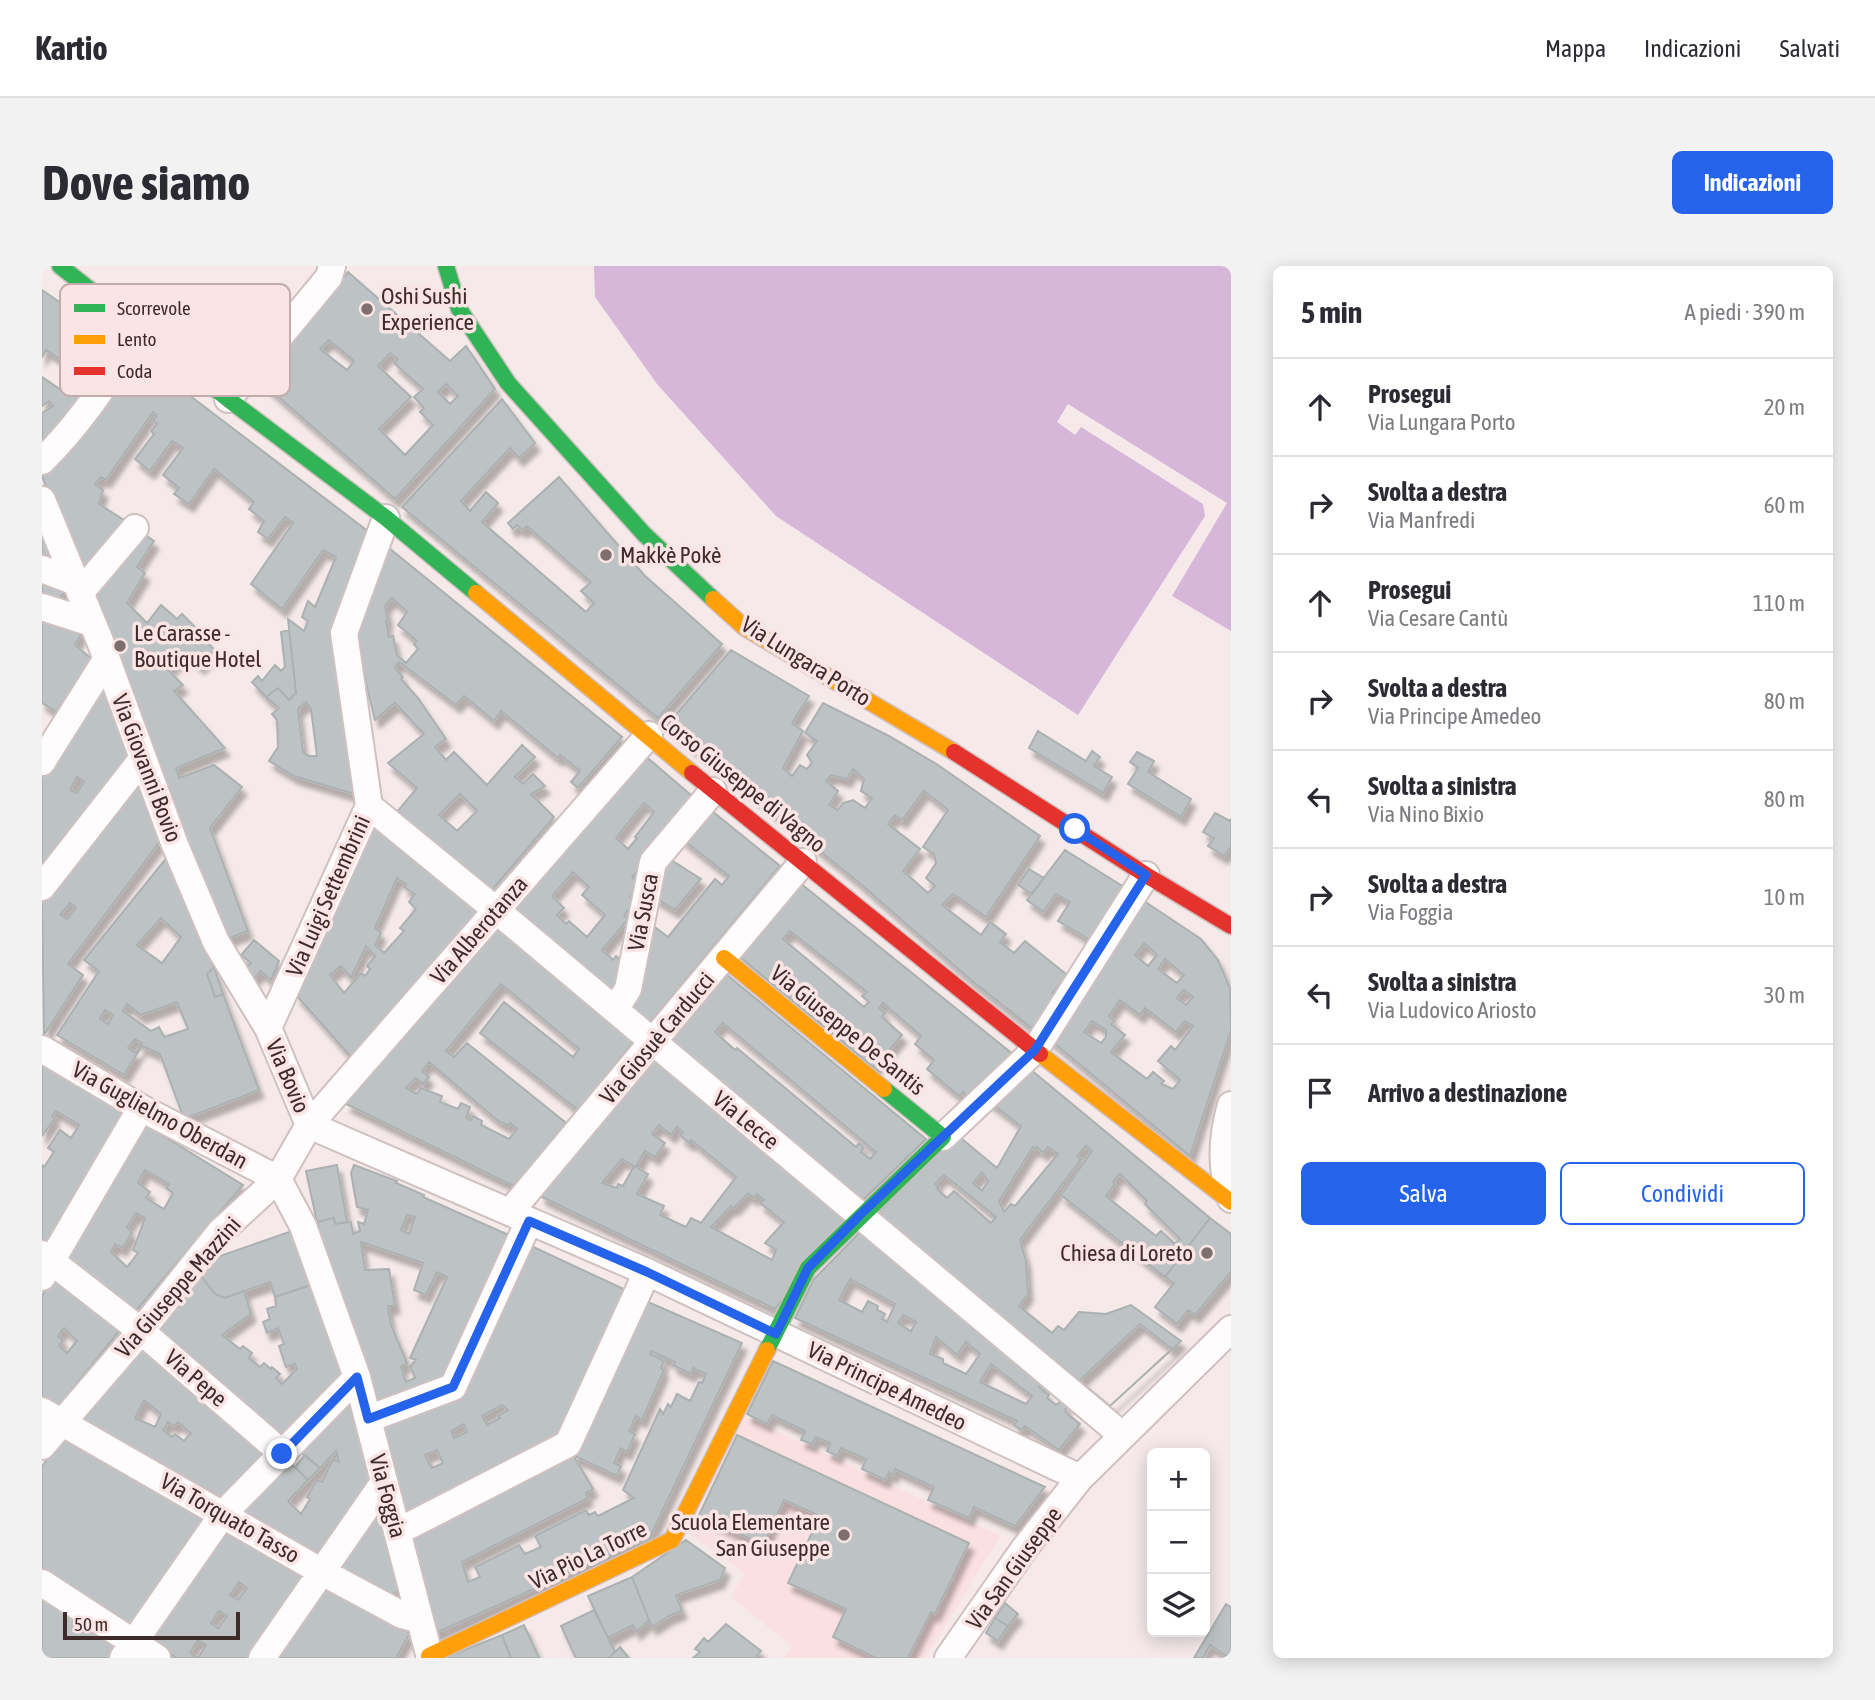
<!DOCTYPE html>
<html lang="it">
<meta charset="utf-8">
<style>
body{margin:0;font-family:"Asap Condensed",sans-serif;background:#f2f2f3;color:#2b2b33}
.controls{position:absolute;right:21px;bottom:21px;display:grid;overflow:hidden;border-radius:10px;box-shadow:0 4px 18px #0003}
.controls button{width:63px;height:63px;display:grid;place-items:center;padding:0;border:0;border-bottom:2px solid #e1e1e2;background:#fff;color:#2b2b33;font:35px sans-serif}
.scale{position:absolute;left:21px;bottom:18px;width:177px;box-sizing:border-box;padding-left:7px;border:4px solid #402b2b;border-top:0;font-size:19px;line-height:24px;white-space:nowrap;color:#402b2b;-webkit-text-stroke:5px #fae4e4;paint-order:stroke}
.stop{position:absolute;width:21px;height:21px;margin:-16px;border:5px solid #2563eb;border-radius:50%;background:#fff}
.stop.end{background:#2563eb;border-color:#fff;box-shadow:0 2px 7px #0008}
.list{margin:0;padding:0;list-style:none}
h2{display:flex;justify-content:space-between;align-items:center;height:91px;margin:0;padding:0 28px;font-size:30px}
h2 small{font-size:23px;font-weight:400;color:#7c7c81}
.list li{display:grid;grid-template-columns:46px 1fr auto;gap:21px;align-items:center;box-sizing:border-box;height:98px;padding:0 28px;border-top:2px solid #e1e1e2}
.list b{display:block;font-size:26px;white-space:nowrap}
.list p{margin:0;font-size:23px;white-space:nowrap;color:#7c7c81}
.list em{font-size:23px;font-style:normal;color:#7c7c81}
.actions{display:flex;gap:14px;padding:21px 28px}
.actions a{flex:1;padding:16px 0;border:2px solid #2563eb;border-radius:10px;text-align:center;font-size:24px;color:#2563eb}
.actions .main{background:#2563eb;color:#fff}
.icon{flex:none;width:38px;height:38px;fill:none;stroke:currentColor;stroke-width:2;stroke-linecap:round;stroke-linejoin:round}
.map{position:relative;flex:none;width:1189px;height:1392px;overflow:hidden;border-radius:10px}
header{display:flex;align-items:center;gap:42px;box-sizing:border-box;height:98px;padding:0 35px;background:#fff;border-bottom:2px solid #e1e1e2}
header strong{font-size:33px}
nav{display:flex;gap:38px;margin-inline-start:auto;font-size:24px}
.intro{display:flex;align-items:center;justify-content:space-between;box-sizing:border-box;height:168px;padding:0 42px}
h1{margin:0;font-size:49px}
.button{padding:18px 32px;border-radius:10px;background:#2563eb;color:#fff;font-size:24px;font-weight:700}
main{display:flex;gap:42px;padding:0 42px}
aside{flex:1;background:#fff;border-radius:10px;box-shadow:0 4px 18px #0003}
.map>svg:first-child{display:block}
.built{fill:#fae0e0}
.water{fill:#d6b7da}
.building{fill:#bdc3c4;stroke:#abb1b1;stroke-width:2;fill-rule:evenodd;filter:url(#shadow)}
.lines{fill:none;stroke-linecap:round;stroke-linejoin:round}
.street-casing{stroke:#d0c0c0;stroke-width:30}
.fast-casing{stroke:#d0c0c0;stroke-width:19}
.slow-casing{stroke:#d0c0c0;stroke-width:19}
.jam-casing{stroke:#d0c0c0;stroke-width:19}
.street{stroke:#fefcfc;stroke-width:26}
.fast{stroke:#30b455;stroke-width:16}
.slow{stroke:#ff9f0a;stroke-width:16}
.jam{stroke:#e5322d;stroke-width:16}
.route{stroke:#2563eb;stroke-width:9}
.poi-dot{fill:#7f6e6e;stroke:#fae4e4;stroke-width:2.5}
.labels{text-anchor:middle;stroke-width:7;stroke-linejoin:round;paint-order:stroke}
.poi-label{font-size:23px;fill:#402b2b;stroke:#fae4e4;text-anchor:start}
.street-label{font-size:23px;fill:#402b2b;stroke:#fae4e4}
.key{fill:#fae4e4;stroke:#c2acac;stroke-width:2}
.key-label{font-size:19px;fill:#402b2b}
</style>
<header>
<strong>Kartio</strong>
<nav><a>Mappa</a><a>Indicazioni</a><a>Salvati</a></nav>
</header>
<div class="intro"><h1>Dove siamo</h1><a class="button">Indicazioni</a></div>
<main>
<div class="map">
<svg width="1189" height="1392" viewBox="0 0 1189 1392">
<defs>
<filter id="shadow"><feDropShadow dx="4.5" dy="8" stdDeviation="2" flood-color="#0004"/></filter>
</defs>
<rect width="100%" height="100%" fill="#f5e9e9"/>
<!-- built -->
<path class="built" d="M698 1148 958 1270 883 1392H743L750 1380 689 1331 703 1307 648 1268Z"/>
<!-- water -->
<path class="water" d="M552 0H1189V365L1130 330 1185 237 1026 138 1015 156 1033 169 1039 161 1161 238 1163 250 1036 449 734 250 615 118 553 31Z"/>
<!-- building -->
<path class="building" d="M306 6 408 95 424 80 453 123 353 233 216 113ZM287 74 312 95 305 104 278 83ZM348 87 356 93 352 97 381 123 372 131 382 142 378 146 391 159 363 189 337 163 369 131 336 100ZM404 118 416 130 408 138 396 126Z
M0 24 80 79 0 185V147L11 140 7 135 0 140V111L22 126 35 104 4 84 0 91Z
M93 88 331 269 291 366 312 528 252 510 227 495 236 481 235 454 230 448 237 442 224 431 236 422 247 434 254 427 246 353 262 365 266 355 260 351 266 335 273 341 294 291 281 284 240 343 209 318 251 257 243 251 226 273 216 266 222 255 207 243 212 236 172 203 147 238 132 228 137 222 121 209 141 182 130 175 108 205 93 193 112 168 109 165 115 158 111 155 115 149 111 146 64 214 59 211 53 218 61 224 57 238 88 258 41 313 0 210V203ZM264 436 269 443 275 490H267L261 486 256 443Z
M460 133 493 177 477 192 468 182 419 235 428 245 444 226 456 237 440 256 544 346 552 337 539 325 549 316 485 260 480 264 475 259 471 263 466 257 517 211 602 309 680 378 616 452 360 241Z
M0 251 19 296 0 298Z
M95 263 112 275 95 301 103 307 85 337 105 357 119 339 135 353 140 348 162 370 160 372 173 384 158 400 144 387 126 404 141 419 132 425 183 482 134 502 137 512 172 499 200 521 168 562 206 665 180 675 45 325Z
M342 278 580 471 536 522 529 516 538 505 518 489 516 492 459 445 452 455 422 430 414 439 357 396 353 402 361 411 359 413 376 432 404 473 393 481 404 494 412 486 445 519 480 479 493 491 473 511 481 518 491 508 503 520 489 528 512 551 449 625 354 547 375 522 346 497 382 468 353 437 333 454 313 373ZM350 332 365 346 356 359 375 375 372 378 376 383 364 397 355 389 351 370 347 371 344 355 346 354 343 340ZM418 528 435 545 415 565 397 549Z
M0 308 25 318 15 341 0 336Z
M0 346 42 364 33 379 56 398 22 450 0 437Z
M247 364 254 427 247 434 236 422 224 431 210 416 216 410 220 415 233 399 239 405 243 401 239 366Z
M689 384 767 430 750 457 761 465 741 502 750 510 758 499 765 503 770 497 765 489 775 475 763 467 781 437 847 470 896 499 998 570 944 651 911 628 900 639 939 669 948 656 964 668 958 676 972 687 983 675 1025 709 1010 728 1014 732 992 764 929 714 815 615 624 460ZM811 503 822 513 819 525 830 532 823 542 811 534 801 537 796 544 787 539 796 525 784 515 789 509 805 513ZM882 525 906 544 881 581 892 588 894 597 884 612 893 620 886 627 861 605 878 583 846 558 853 549 860 554Z
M59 409 91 493 0 609V506ZM35 511 42 515 35 527 28 524Z
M996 465 1044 495 1050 485 1058 491 1052 500 1070 511 1061 527 987 482Z
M1095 486 1112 495 1106 506 1149 533 1139 551 1086 518 1096 502 1088 496Z
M601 488 656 535 590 611 598 619 588 631 593 636 582 649 586 653 560 684 571 694 574 690 586 701 571 732 468 644ZM602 537 612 546 593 571 595 572 586 583 574 572ZM531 606 547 621 540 629 563 649 545 671 527 655 524 658 515 649 522 642 510 630Z
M96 508 119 574 26 698 41 709 2 769 0 632ZM28 637 34 642 25 653 18 649Z
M665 541 738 600 606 759 582 739 606 656 626 671 673 613 680 619 687 610 639 572Z
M1173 547 1188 555 1189 553V580L1182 590 1166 580 1172 572 1161 566Z
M328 553 440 642 309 791 254 729ZM355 612 364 618 362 621 373 628 367 636 374 643 358 662 362 665 342 687 333 679 339 667 333 662ZM324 680 333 690 325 700 328 703 323 710 319 707 302 727 288 709 299 700 309 712Z
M1023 584 1085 623 1050 675 1016 655 1028 636 1014 628 1001 646 985 634Z
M126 590 172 701 165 708 173 731 181 728 217 824 142 853 118 788 100 780 82 809 15 769 57 705 42 694ZM119 652 139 671 120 697 95 679ZM135 736 146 763 122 771 117 761 109 765 81 745 85 738 99 749ZM63 744 71 749 66 758 58 753ZM93 773 100 777 94 787 86 782Z
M626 592 659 613 633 644 612 631Z
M987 603 1002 612 990 628 976 619Z
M758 617 977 793 932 836 921 826 917 830 885 803 892 794 873 778 879 770 841 737 837 742 843 747 840 751 860 769 832 802 698 691ZM748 665 825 726 820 730 827 736 822 741 741 673Z
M1099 633 1159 673 1176 694 1188 722 1189 764 1148 890 1006 772ZM1102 677 1115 689 1106 700 1093 689ZM1123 693 1142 709 1135 717 1116 703ZM1142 724 1151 731 1144 739 1135 732ZM1078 734 1098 749 1103 742 1134 766 1143 755 1151 760 1133 784 1129 780 1116 795 1138 814 1131 823 1119 818 1122 815 1111 806 1105 813 1069 786 1083 769 1069 758 1073 755 1067 750ZM1050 755 1064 764V771L1059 777 1042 766Z
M455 661 592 775 536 844 438 767 462 736 531 791 537 783 459 718 404 785 412 791 425 777 524 857 472 920 304 838ZM387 796 455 854 466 860 468 857 475 863 467 873 439 859 440 855 431 850 429 854 424 852 428 841 419 837 416 843 398 836 400 830 379 822 375 828 364 822 374 812 381 818 387 811 380 805Z
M212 674 237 695 229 714 218 705 213 712 202 704 209 697 199 689Z
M172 701 181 728 173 731 165 708Z
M684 708 884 873 819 936 626 777ZM681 757 834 886 828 893 819 886 822 882 817 877 814 881 695 782 693 784 673 766Z
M613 792 805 951 733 1043 500 931 499 927ZM617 859 629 869 635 861 641 866 638 869 647 877 649 874 694 911 659 957 649 952 644 961 618 949 622 940 595 928 606 908 594 901 603 885 613 891 623 877 610 868ZM580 893 592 900 581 920 576 918 575 922 560 917ZM706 927 712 932 715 928 722 934 718 937 742 956 723 977 734 984 730 994 669 961 689 940 692 942Z
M0 796 82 844 6 978 0 972V899L2 901 12 886 6 882 18 864 29 872 37 859 14 845 10 850 13 852 0 870Z
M983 799 1168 952 1123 1011 1019 929 1050 885 1044 880 1035 890 1039 893 978 974 984 995 986 1028 977 1040 1010 1067 1016 1060 1022 1064 1037 1046 1064 1048 1089 1039 1139 1075 1068 1140 835 948 914 868 955 902 979 860 945 834ZM991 881 993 883 995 881 1001 887 1006 881 1016 888 973 940 969 938 962 946 957 935ZM940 906 946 915 940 925 931 917ZM1078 908 1105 935 1103 938 1138 973 1133 978 1119 965 1114 970 1064 930 1073 918 1071 916ZM902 909 954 951 949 957 912 925 905 932 895 923 897 922 893 918Z
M99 856 201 919 91 1048 22 992ZM103 904 127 918 124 922 131 927 122 943 104 932 108 926 96 917ZM94 947 103 952 91 984 96 987 85 1001 69 986 73 978 80 982 90 967 85 961Z
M295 899 305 956 293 958 292 952 275 956 264 905Z
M312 899 355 915 354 917 382 929 381 931 469 970 402 1113 333 1139 285 996 275 956 292 952 293 958 309 956 311 968 318 965 316 956 322 958 326 944 315 941 309 907ZM365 949 373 951 367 968 359 964ZM319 976 381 997 372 1024 384 1029 395 1006 405 1011 368 1092 374 1094 368 1100 373 1112 364 1116 359 1101 365 1097 349 1059 346 1040H353L347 1003 323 1004Z
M1168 952 1189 968V1006L1153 1049 1146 1044 1135 1058 1113 1041 1132 1017 1123 1011Z
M821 963 1003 1114 997 1121 1007 1129 1005 1132 1014 1139 1019 1135 1023 1137 1025 1141 1023 1146 1038 1158 1017 1184 983 1160 979 1164 972 1159 975 1155 753 1052 772 1013ZM808 1013 853 1038 845 1056 840 1053 843 1048 835 1044 836 1040 826 1035 820 1046 797 1034ZM861 1049 874 1056 869 1065 856 1057ZM894 1071 915 1089 924 1076 938 1088 924 1108 901 1097V1093L888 1088ZM949 1098 990 1130 984 1138 938 1116Z
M250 965 269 1019 233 1031 228 1016 183 1032 173 1028 159 1010 175 991Z
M487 979 588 1026 516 1172 362 1251 339 1159 419 1129ZM460 1139 466 1144 456 1150 458 1152 445 1159 440 1150ZM422 1158 425 1166 412 1172 409 1165ZM395 1184 401 1197 390 1202 383 1189Z
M12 1010 78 1064 16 1141 0 1131V1030ZM22 1062 35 1075 25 1087 17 1080 21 1074 16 1070Z
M159 1010 173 1028 183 1032 202 1025 209 1048 180 1069 198 1083 201 1080 210 1087 207 1092 218 1101 222 1097 229 1103 230 1101 238 1108 234 1112 240 1118 255 1103 253 1098 244 1101 237 1080 242 1078 236 1062 225 1067 221 1056 228 1053 225 1043 234 1040 233 1031 269 1019 300 1107 241 1172 112 1066Z
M606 1036 700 1077 608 1271 389 1369 368 1272 530 1188ZM609 1085 633 1096 631 1099 649 1108 651 1102 664 1108 660 1117 657 1116 648 1135 635 1128 629 1141 626 1138 621 1148 618 1143 581 1224 592 1232 556 1250 553 1246 547 1249 544 1244 493 1270 499 1281 483 1288 477 1279 433 1301 438 1311 426 1316 420 1296 546 1232 544 1227 551 1223 531 1189 575 1210 579 1200 572 1197 579 1182 585 1186 593 1168 587 1165 594 1150 600 1154 622 1104 619 1102 622 1095 608 1088Z
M1098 1058 1130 1083 1068 1140 1037 1115Z
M99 1081 227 1187 181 1238 39 1154ZM102 1134 119 1148 113 1161 93 1152ZM126 1156 132 1160 136 1156 149 1167 142 1175 133 1168 130 1171 121 1164Z
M731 1095 1003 1221 973 1260 932 1241 927 1252 886 1234 892 1221 853 1203 851 1209 847 1206 843 1214 820 1203 824 1193 799 1182 795 1190 785 1185 788 1177 774 1171 770 1178 759 1174 763 1165 730 1149 725 1158 705 1148Z
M307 1131 333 1216 277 1293 200 1247 247 1196 266 1214 246 1235 259 1248 268 1233 265 1231 275 1214 280 1216 291 1193 297 1196 294 1185 278 1202 257 1185Z
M695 1169 927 1277 893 1348 889 1346 866 1392H834L791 1371 804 1343 746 1317 778 1250 742 1234 721 1279 657 1249Z
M23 1171 167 1253 90 1364 0 1306V1200Z
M263 1189 278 1202 266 1214 253 1201Z
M334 1250H340L357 1325 345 1331 296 1304Z
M185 1264 265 1309 206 1392H135L108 1374ZM197 1316 205 1322 196 1334 188 1329ZM177 1345 185 1350 176 1362 169 1357ZM156 1374 164 1379 156 1392 148 1387Z
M644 1274 683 1302 678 1314 634 1329 640 1345 627 1350 610 1361 590 1311Z
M590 1311 607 1354 594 1366 591 1359 566 1372 546 1330Z
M283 1320 368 1367 354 1392H233Z
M0 1332 77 1381 69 1392H0Z
M963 1337 976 1348 966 1360 953 1352Z
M1184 1338 1189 1341V1392H1183L1184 1390 1168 1379 1161 1392H1152Z
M552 1344 573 1386 567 1392H534L519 1360Z
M953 1352 966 1360 956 1375 944 1367Z
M684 1358 719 1385 713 1392H651L658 1386 653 1383 662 1372 666 1376Z
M482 1359 497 1392H469L460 1369Z
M460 1369 469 1392H402Z
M578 1381 587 1392H567Z"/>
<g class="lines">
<defs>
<path id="street" d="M186 133 287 11 290 0
M0 195C40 156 68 111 99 64
M0 234 58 375 133 579 174 676 226 762 267 859
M0 303 34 316
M38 327 93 262
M0 341 50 357
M0 496 64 394
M327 540 454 644 1080 1169
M0 621 101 492
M573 744 586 723 611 596 671 525
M226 762 327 540 302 367 344 252
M0 783 99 842 236 913 261 960 315 1111 388 1392
M1189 839C1180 870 1178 902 1189 933
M267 859 605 1006 1038 1212
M901 871 993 784 1104 609
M468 946 761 596
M0 988 99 1065 240 1187
M0 1011 99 842
M0 1145 280 1306 360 1349 378 1354
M326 1153 411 1121 487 955
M0 1180 99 1065 178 966 236 913 267 859 607 469
M355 1266 526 1178 605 1006
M0 1317 115 1392
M81 1392 181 1248 315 1111
M220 1392 342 1216
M906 1392 982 1283 1038 1212 1189 1063"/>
<path id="fast" d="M18 0 186 133 344 252 434 327
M404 0 417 43 466 117 602 268 671 333
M725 1084 766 1002 901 871 842 823"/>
<path id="slow" d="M434 327 650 507
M671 333 702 361 912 486
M682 692 842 823
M998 788 1189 936
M387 1390 630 1274 725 1084"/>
<path id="jam" d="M912 486 1104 609 1189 660
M650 507 998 788"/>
</defs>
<!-- street casing -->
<use href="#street" class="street-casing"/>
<!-- fast casing -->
<use href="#fast" class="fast-casing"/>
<!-- slow casing -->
<use href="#slow" class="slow-casing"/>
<!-- jam casing -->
<use href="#jam" class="jam-casing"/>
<!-- street -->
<use href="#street" class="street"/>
<!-- fast -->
<use href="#fast" class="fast"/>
<!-- slow -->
<use href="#slow" class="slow"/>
<!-- jam -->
<use href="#jam" class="jam"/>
</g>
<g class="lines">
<!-- route -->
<path class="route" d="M240 1188 315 1111 326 1153 411 1121 487 955 605 1006 734 1068 766 1002 819 948 993 784 1104 609 1033 563"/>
</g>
<!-- markers -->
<g class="poi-dot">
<circle cx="325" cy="43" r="7"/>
<circle cx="564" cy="289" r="7"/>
<circle cx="78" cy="380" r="7"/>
<circle cx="1165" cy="987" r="7"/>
<circle cx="802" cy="1269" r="7"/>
</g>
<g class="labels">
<!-- poi labels -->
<g class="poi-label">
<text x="339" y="38">Oshi Sushi<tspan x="339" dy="26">Experience</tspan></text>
<text x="578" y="297">Makkè Pokè</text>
<text x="92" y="375">Le Carasse -<tspan x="92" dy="26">Boutique Hotel</tspan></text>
<text x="1151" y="995" text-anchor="end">Chiesa di Loreto</text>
<text x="788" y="1264" text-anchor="end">Scuola Elementare<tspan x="788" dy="26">San Giuseppe</tspan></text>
</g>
<!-- street labels -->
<g class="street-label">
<text transform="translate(764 395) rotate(32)" y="8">Via Lungara Porto</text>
<text transform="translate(105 502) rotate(69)" y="8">Via Giovanni Bovio</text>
<text transform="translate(701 517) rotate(39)" y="8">Corso Giuseppe di Vagno</text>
<text transform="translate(286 630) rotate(-66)" y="8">Via Luigi Settembrini</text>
<text transform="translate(601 646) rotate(-79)" y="8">Via Susca</text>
<text transform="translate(437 664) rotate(-49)" y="8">Via Alberotanza</text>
<text transform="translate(806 764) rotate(39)" y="8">Via Giuseppe De Santis</text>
<text transform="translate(615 772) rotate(-50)" y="8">Via Giosuè Carducci</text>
<text transform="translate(246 810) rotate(67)" y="8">Via Bovio</text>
<text transform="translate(118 849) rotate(29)" y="8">Via Guglielmo Oberdan</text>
<text transform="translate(704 854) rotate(39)" y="8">Via Lecce</text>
<text transform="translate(136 1021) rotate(-49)" y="8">Via Giuseppe Mazzini</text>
<text transform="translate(154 1112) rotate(41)" y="8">Via Pepe</text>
<text transform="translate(845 1120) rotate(26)" y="8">Via Principe Amedeo</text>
<text transform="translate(346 1230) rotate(75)" y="8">Via Foggia</text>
<text transform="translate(188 1252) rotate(30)" y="8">Via Torquato Tasso</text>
<text transform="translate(546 1289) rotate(-26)" y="8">Via Pio La Torre</text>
<text transform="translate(972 1302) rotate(-54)" y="8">Via San Giuseppe</text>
</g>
</g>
<!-- legend -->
<rect x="18" y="18" width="230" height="112" rx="10" class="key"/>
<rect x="32" y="38" width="31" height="8" fill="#30b455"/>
<rect x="32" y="69" width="31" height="9" fill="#ff9f0a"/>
<rect x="32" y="101" width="31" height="8" fill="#e5322d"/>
<g class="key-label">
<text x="75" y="49">Scorrevole</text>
<text x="75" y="80">Lento</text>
<text x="75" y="112">Coda</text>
</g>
</svg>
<div class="controls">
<button>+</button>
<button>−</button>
<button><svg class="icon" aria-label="layers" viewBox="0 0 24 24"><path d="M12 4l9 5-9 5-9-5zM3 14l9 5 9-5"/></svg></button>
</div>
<div class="scale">50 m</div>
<div class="stop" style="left:1033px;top:563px"></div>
<div class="stop end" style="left:240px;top:1188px"></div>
</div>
<aside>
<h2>5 min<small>A piedi · 390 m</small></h2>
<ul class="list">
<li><svg class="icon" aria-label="ahead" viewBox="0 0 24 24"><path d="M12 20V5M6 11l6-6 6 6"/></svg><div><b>Prosegui</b><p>Via Lungara Porto</p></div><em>20 m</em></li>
<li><svg class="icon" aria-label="right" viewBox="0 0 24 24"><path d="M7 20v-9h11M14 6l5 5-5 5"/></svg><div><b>Svolta a destra</b><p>Via Manfredi</p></div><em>60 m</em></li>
<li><svg class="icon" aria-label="ahead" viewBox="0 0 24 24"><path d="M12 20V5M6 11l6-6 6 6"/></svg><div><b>Prosegui</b><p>Via Cesare Cantù</p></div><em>110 m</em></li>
<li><svg class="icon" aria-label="right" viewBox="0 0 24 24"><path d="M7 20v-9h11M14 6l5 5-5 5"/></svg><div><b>Svolta a destra</b><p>Via Principe Amedeo</p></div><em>80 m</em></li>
<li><svg class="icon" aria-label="left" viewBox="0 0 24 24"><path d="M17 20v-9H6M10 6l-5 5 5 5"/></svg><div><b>Svolta a sinistra</b><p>Via Nino Bixio</p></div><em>80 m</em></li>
<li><svg class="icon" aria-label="right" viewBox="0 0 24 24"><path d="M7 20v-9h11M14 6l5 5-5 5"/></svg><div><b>Svolta a destra</b><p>Via Foggia</p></div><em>10 m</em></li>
<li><svg class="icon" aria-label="left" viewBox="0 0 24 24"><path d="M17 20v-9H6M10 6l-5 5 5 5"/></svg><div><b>Svolta a sinistra</b><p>Via Ludovico Ariosto</p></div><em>30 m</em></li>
<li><svg class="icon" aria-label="arrive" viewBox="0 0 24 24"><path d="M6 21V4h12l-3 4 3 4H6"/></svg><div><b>Arrivo a destinazione</b></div></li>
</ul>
<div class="actions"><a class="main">Salva</a><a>Condividi</a></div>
</aside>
</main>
